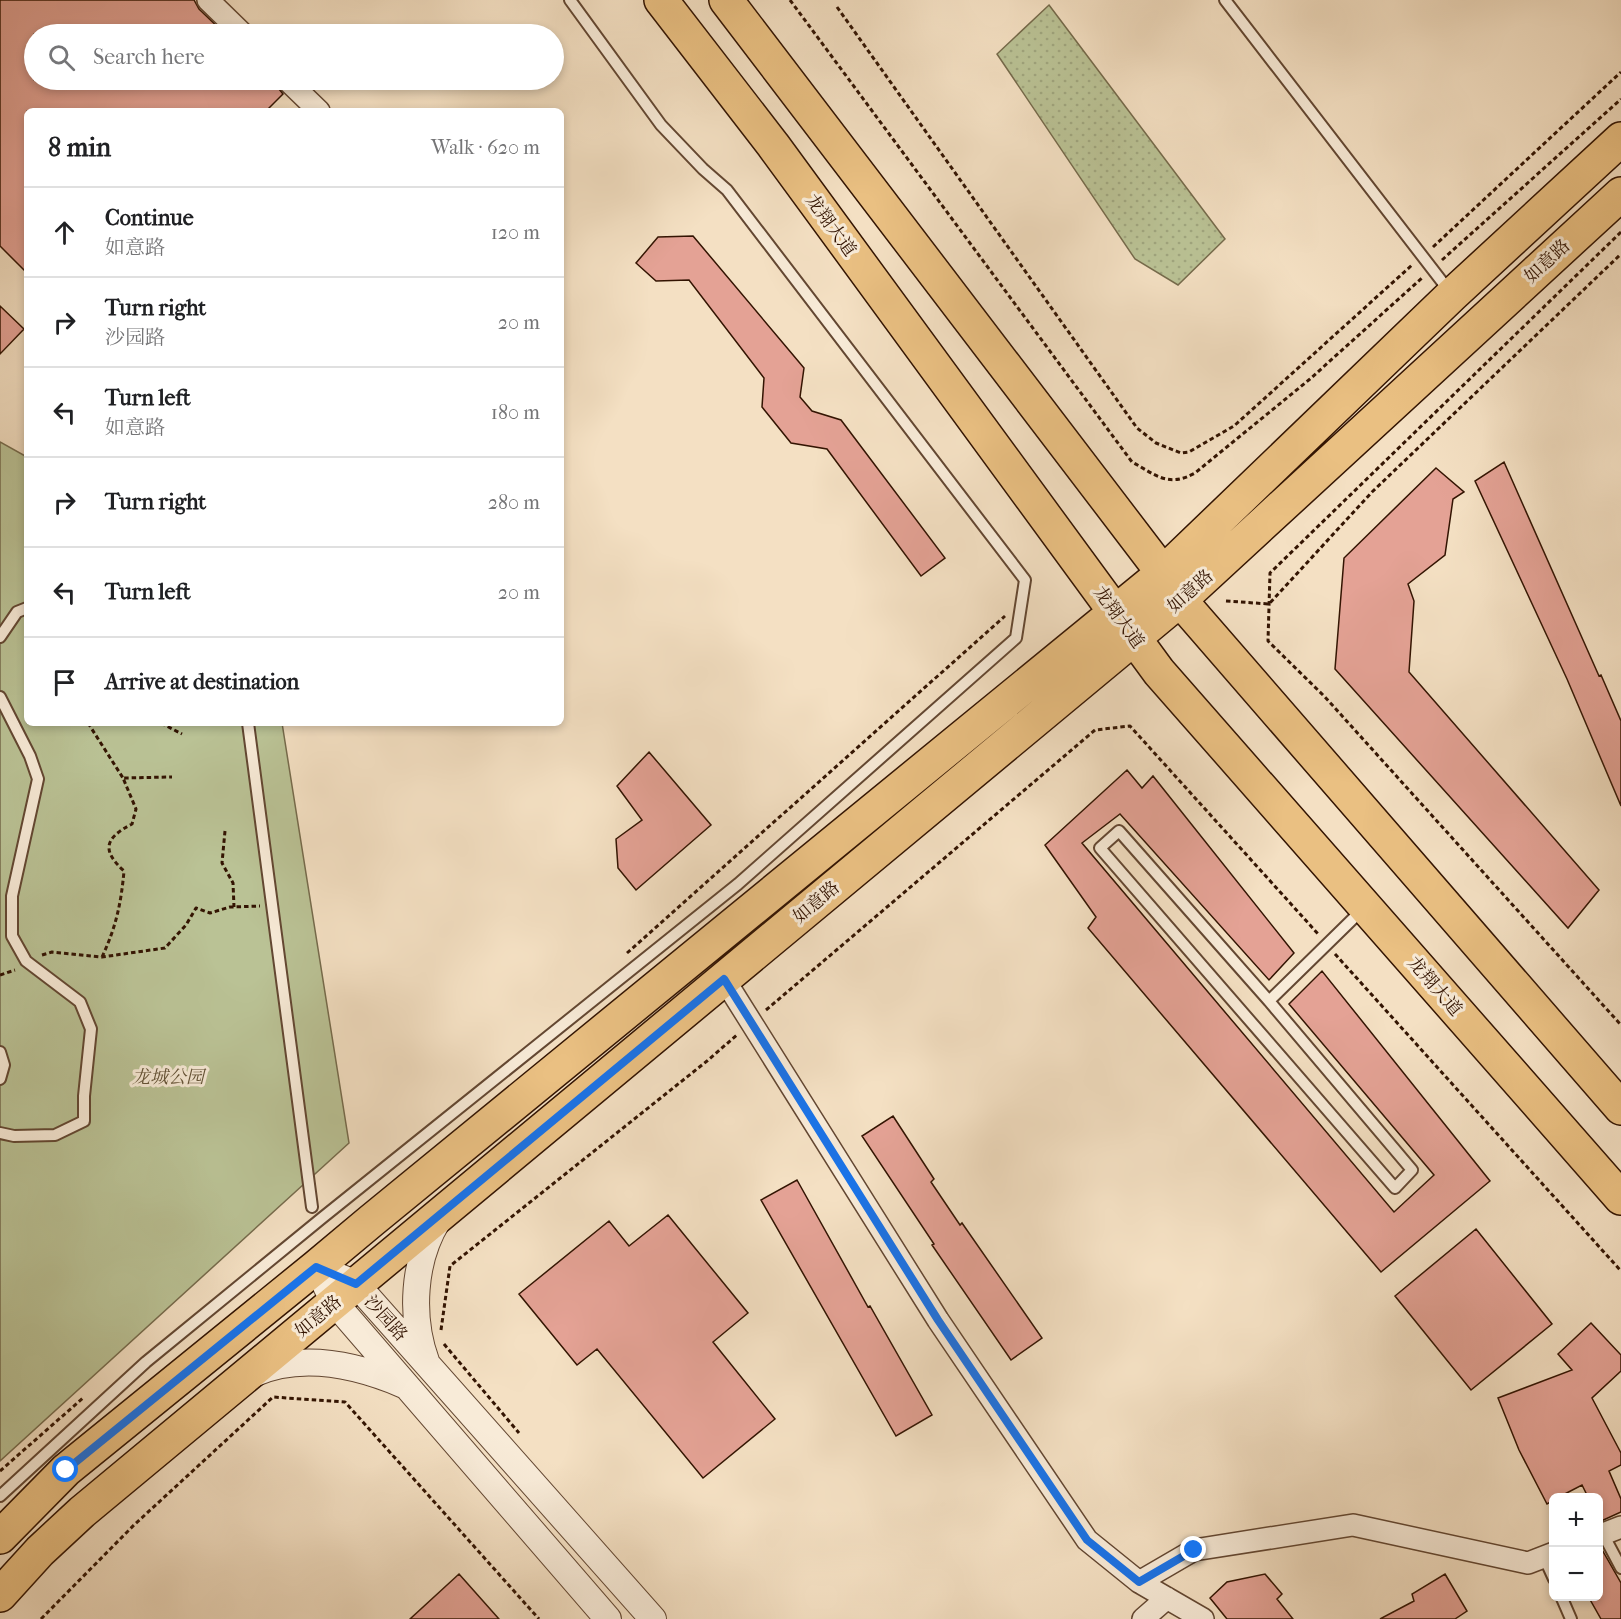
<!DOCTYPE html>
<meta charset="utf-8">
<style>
body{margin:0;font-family:"IM FELL French Canon","Noto Serif SC",serif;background:#f6f6f6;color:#202124}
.controls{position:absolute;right:18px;bottom:18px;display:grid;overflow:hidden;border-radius:9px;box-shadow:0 3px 9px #0003}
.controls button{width:54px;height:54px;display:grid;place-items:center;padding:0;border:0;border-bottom:2px solid #e0e0e0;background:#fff;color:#202124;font:30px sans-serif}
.stop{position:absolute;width:18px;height:18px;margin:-14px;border:4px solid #1a73e8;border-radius:50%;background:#fff}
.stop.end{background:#1a73e8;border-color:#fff;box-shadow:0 2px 6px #0008}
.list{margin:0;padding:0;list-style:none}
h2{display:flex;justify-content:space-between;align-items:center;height:78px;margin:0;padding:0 24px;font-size:26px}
h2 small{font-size:20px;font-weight:400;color:#757577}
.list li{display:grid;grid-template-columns:39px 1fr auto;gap:18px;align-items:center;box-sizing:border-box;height:90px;padding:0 24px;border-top:2px solid #e0e0e0}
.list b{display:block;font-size:22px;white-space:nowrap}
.list p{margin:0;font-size:20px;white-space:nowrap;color:#757577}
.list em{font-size:20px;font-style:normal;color:#757577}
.icon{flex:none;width:33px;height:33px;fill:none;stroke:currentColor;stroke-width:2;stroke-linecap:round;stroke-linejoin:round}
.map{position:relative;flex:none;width:1621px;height:1619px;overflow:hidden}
.search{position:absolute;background:#fff;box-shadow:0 3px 9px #0003;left:24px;top:24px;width:540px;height:66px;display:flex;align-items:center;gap:15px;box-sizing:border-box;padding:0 21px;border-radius:33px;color:#757577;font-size:22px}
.panel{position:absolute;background:#fff;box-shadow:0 3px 9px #0003;left:24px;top:108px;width:540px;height:618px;border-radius:9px}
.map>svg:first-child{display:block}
.grass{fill:url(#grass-dots);stroke:#766b4c;stroke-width:1.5}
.park{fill:#bac295;stroke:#766b4c;stroke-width:1.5}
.building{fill:#e4a295;stroke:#331402;stroke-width:1.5}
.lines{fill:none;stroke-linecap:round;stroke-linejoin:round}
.service-casing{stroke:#634732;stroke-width:14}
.minor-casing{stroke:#634732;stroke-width:24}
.tertiary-casing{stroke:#634732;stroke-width:28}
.primary-casing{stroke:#331402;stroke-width:36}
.path{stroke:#331402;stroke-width:3;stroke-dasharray:4.5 3;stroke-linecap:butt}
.service{stroke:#f8ebd8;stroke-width:10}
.minor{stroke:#f8ebd8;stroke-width:21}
.tertiary{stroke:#f8ebd8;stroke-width:26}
.primary{stroke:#eac082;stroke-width:33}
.route{stroke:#1a73e8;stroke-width:8}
.labels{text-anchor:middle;stroke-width:6;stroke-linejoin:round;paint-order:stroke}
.street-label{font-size:18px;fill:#331402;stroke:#f8ebd8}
.park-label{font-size:18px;font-style:italic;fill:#625135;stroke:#f8ebd8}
</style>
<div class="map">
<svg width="1621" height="1619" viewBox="0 0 1621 1619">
<defs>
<pattern id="grass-dots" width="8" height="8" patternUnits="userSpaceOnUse" patternTransform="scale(1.5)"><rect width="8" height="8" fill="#bac295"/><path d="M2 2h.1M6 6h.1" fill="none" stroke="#a0a67f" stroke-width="1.8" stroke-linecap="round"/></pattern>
</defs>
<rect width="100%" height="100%" fill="#f4e0c3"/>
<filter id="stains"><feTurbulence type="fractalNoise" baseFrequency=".00333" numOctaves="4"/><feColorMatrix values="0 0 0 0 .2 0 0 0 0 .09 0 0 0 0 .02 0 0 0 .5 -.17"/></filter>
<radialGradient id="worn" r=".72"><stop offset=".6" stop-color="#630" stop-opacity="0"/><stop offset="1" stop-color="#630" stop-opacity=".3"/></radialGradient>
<!-- grass -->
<path class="grass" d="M1049 5 1225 239 1178 285 1135 259 997 54Z"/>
<!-- park -->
<path class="park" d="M0 442 27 457V723H282L349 1143 0 1461Z"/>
<!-- building -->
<path class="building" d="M0 0H194L199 9 225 34H34V80H275V84L283 94 266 111H27V273L0 246Z
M693 236 804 368 800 397 812 411 841 420 945 558 921 576 827 449 791 443 762 407 764 378 689 280 656 281 636 263 658 237Z
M0 306 24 329 0 354Z
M1504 462 1599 676 1601 675 1621 721V806L1567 679 1475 481Z
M1436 468 1464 492 1453 499 1445 555 1408 584 1414 601 1409 672 1599 890 1568 928 1335 669 1344 558Z
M649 752 711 825 636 890 618 868 616 839 642 820 617 786Z
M1127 770 1142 788 1153 776 1294 953 1269 980 1120 814 1082 843 1394 1212 1434 1175 1289 1004 1322 971 1490 1181 1381 1272 1088 928 1096 917 1045 845Z
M893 1116 934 1179 931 1182 960 1225 962 1223 1042 1338 1011 1360 932 1245 934 1244 862 1136Z
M797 1180 868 1307 870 1306 932 1415 896 1436 761 1200Z
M668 1215 748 1313 713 1342 775 1419 703 1478 597 1349 577 1365 519 1294 609 1221 629 1246Z
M1476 1229 1552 1324 1471 1390 1395 1296Z
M1591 1323 1621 1355V1371L1592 1398 1621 1453V1465L1609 1471 1621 1499V1512L1599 1522V1497H1588L1582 1485 1559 1497H1554V1500L1547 1504 1519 1450 1498 1398 1572 1370 1558 1354Z
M1599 1548H1601L1621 1583V1619H1601L1588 1596H1599Z
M459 1574 499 1619H410Z
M1265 1574 1282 1594 1277 1599 1293 1619H1227L1210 1598 1227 1582Z
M1445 1574 1467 1611 1455 1619H1380L1414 1601 1412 1594Z"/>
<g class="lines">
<defs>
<path id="service" d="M1225 0 1450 292
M0 637 17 612 27 608
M0 697 30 756 38 779 12 896V936L26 961 80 1002 91 1029 84 1096V1121L55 1135 14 1136 0 1133
M248 723 312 1207
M1269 1001 1119 831 1100 848 1395 1188 1412 1170 1269 1001 1363 909
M0 1052 4 1065 0 1079
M0 1496 146 1362 322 1218 738 884 1016 638 1025 580 727 190 703 169 661 125 570 0
M1603 1534 1621 1568
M1544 1557 1554 1579
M1561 1596 1571 1619"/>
<path id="minor" d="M208 0 243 34
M287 80 319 111
M724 979 938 1320 1087 1540 1139 1582
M1598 1536 1621 1527
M1143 1619 1167 1598
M1203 1619 1139 1582 1194 1550 1353 1525 1528 1563 1554 1553"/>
<path id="tertiary" d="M316 1267 356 1284 653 1619
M326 1286 334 1302 608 1619
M426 1361C410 1317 413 1260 438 1220
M253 1374C302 1352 357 1365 404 1385"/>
<path id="primary" d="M661 0 773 145 1159 672 1621 1198
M726 0 1163 573 1180 600 1621 1108
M0 1537 66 1470 316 1267 371 1221 1163 573 1452 295 1621 139
M0 1595 40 1551 82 1512 1180 600 1621 194"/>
</defs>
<!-- service casing -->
<use href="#service" class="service-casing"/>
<!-- minor casing -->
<use href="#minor" class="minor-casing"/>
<!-- tertiary casing -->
<use href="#tertiary" class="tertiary-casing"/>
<!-- primary casing -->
<use href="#primary" class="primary-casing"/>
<!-- path -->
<path class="path" d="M790 0 1132 462C1156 475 1168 488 1195 473L1310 379 1423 277
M837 7 1137 428 1156 443 1181 453 1189 452 1234 426 1412 265
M1621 232 1270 573 1268 641 1325 697 1621 1025
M1433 247 1621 72
M1442 260 1621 99
M1226 601 1269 604 1372 492 1621 254
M88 723 123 778
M161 723 182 734
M225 831 222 863 233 883 234 907
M627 953 1005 616
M1335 954 1621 1271
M42 955 52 952 102 957 165 948 186 925 196 908 210 913 230 907 260 906
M102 957C116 927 121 904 124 871 101 850 105 838 132 824L136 809 123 778 172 777
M0 975 15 970
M766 1010 1095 730 1130 726 1319 935
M441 1330 450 1266 707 1061 738 1034
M444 1344 519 1433
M0 1471 83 1398
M41 1619 134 1525 273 1397 345 1402 539 1619"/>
<!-- service -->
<use href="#service" class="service"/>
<!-- minor -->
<use href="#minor" class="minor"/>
<!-- tertiary -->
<use href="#tertiary" class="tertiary"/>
<!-- primary -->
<use href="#primary" class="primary"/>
</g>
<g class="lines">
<!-- route -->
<path class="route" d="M66 1470 316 1267 356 1284 724 979 938 1320 1087 1540 1139 1582 1194 1550"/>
</g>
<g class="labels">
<!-- street labels -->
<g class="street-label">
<text transform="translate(831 225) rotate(54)" y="6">龙翔大道</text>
<text transform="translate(1547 261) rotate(-43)" y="6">如意路</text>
<text transform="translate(1190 591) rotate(-42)" y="6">如意路</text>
<text transform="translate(1119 617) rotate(54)" y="6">龙翔大道</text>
<text transform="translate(816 902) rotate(-40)" y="6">如意路</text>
<text transform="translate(1435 986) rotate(49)" y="6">龙翔大道</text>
<text transform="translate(318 1316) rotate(-40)" y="6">如意路</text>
<text transform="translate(386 1318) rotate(48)" y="6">沙园路</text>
</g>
<!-- park labels -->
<g class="park-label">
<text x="168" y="1083">龙城公园</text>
</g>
</g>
<rect width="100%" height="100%" filter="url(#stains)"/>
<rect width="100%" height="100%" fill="url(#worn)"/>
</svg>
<div class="controls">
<button>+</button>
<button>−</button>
</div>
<div class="stop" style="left:66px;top:1470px"></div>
<div class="stop end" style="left:1194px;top:1550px"></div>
<div class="search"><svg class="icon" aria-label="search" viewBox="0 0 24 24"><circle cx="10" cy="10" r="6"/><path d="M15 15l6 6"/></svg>Search here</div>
<section class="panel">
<h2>8 min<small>Walk · 620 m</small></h2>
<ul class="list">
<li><svg class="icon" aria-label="ahead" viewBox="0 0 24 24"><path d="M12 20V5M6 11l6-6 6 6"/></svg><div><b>Continue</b><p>如意路</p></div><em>120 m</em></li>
<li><svg class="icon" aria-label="right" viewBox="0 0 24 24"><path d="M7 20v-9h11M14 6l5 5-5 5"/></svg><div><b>Turn right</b><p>沙园路</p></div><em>20 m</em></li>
<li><svg class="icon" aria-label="left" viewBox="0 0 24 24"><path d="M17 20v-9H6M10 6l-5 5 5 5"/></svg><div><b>Turn left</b><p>如意路</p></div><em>180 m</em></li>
<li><svg class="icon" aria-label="right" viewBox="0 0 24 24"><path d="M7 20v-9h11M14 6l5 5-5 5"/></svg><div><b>Turn right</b></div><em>280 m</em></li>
<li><svg class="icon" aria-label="left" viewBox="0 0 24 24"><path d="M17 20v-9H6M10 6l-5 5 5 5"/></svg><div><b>Turn left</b></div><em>20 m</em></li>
<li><svg class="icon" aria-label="arrive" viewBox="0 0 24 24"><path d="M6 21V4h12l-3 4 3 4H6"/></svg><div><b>Arrive at destination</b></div></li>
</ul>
</section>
</div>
